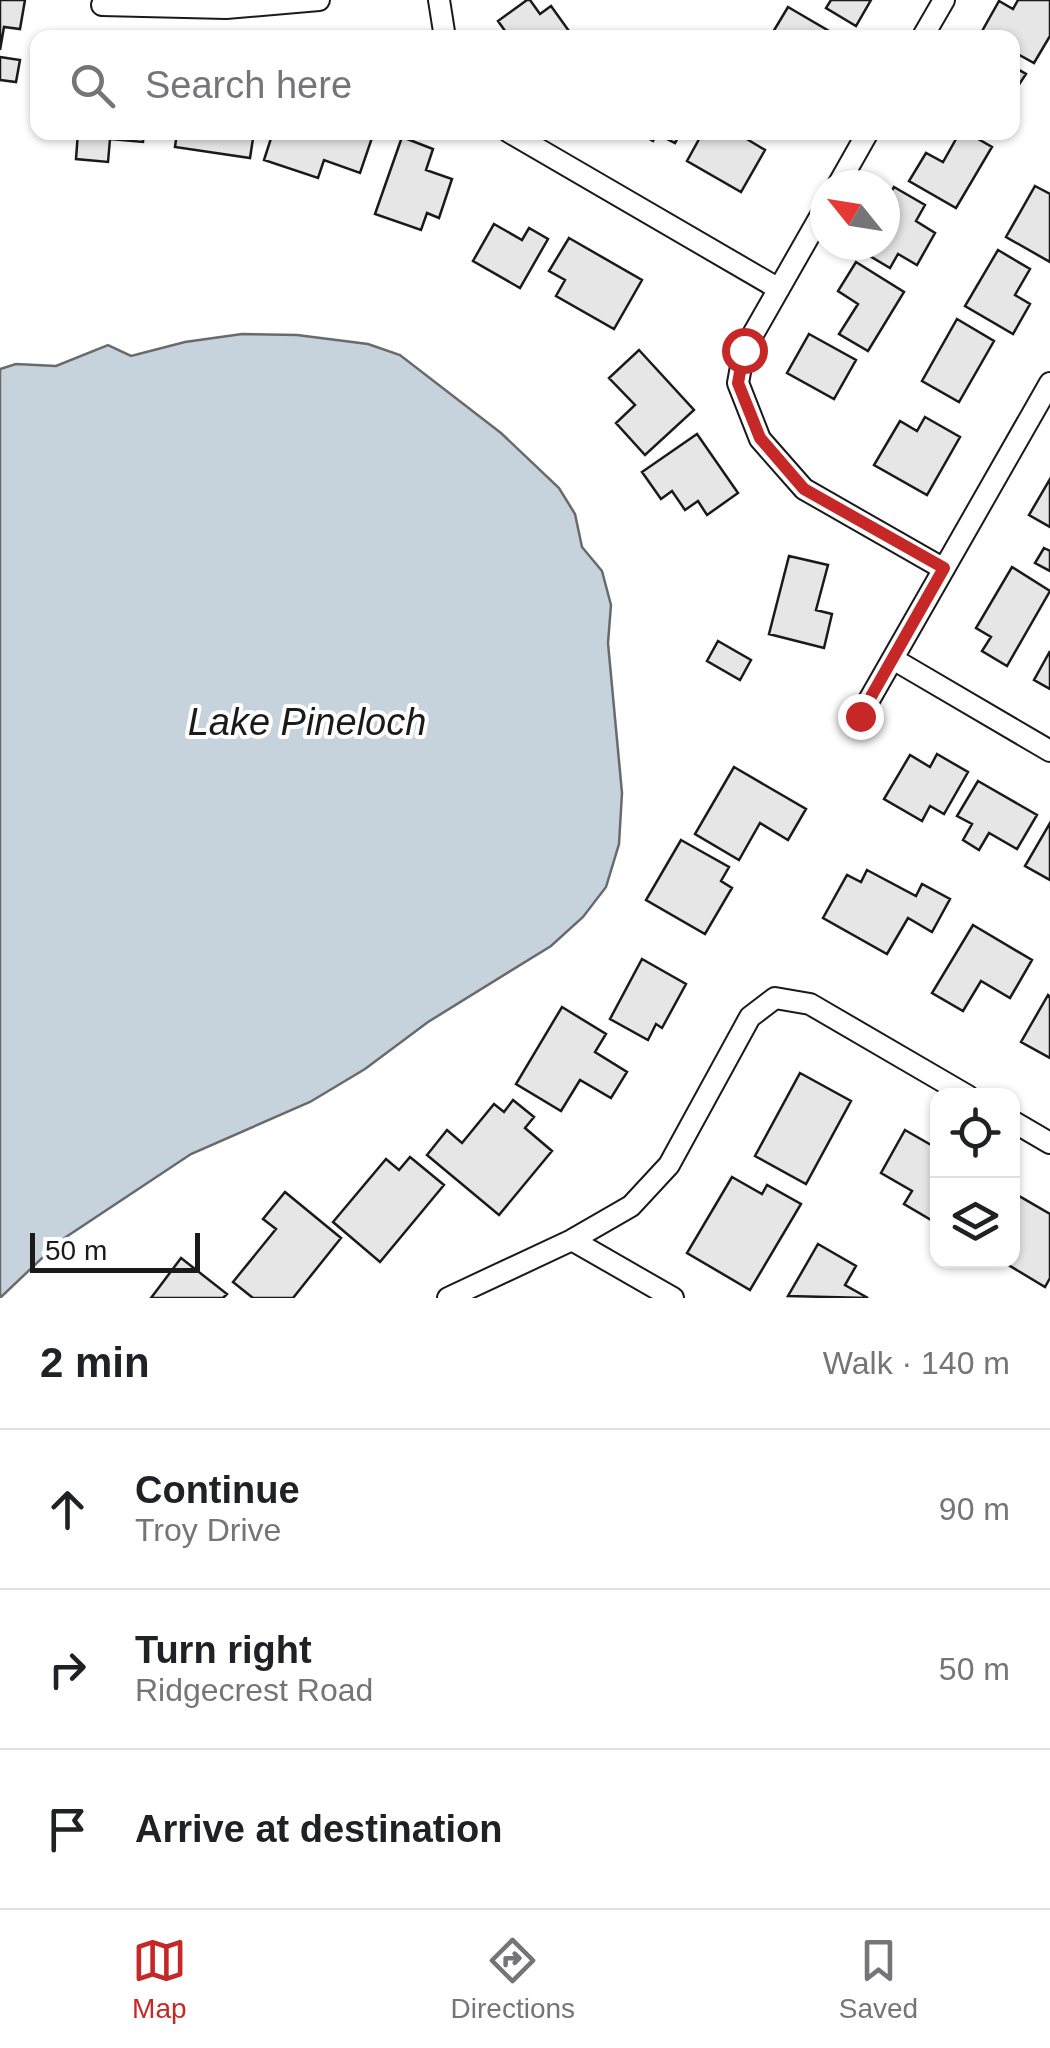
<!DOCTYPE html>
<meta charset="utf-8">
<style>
body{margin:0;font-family:Arial,sans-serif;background:#f2f2f2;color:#202124}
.controls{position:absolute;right:30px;bottom:30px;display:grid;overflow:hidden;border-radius:20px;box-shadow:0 2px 8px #0004}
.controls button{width:90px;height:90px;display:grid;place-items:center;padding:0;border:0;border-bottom:2px solid #e0e0e0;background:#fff;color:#202124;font:50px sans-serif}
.compass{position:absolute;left:810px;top:170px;width:90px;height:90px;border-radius:50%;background:#fff;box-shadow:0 2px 8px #0004;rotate:300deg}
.scale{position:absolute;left:30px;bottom:25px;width:170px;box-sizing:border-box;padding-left:10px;border:5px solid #1a1a1a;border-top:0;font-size:28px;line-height:35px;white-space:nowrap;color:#1a1a1a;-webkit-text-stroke:8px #fff;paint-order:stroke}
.stop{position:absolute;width:30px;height:30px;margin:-22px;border:8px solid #c62828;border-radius:50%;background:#fff}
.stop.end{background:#c62828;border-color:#fff;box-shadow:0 2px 10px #0008}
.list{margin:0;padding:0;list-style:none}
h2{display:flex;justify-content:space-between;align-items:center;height:130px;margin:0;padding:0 40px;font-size:42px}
h2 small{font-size:32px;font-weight:400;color:#757577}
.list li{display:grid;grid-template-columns:65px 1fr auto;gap:30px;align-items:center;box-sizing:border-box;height:160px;padding:0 40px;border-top:2px solid #e0e0e0}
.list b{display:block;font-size:38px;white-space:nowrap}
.list p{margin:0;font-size:32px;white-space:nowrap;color:#757577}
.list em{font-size:32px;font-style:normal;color:#757577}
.icon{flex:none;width:55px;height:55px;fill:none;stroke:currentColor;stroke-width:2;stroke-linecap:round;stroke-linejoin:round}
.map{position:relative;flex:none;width:1050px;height:1298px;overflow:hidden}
.search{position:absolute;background:#fff;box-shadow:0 2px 8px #0004;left:30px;right:30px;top:30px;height:110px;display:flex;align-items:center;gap:25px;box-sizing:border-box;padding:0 35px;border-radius:20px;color:#757577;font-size:38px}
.sheet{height:610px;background:#fff}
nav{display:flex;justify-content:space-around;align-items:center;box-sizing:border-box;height:140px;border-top:2px solid #e0e0e0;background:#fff;font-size:28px;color:#757577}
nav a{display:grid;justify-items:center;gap:5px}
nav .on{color:#c62828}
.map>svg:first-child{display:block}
.water{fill:#c6d2dc;stroke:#6a6a6a;stroke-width:2.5}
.building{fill:#e6e6e6;stroke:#1a1a1a;stroke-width:2.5}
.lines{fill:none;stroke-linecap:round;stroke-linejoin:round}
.street-casing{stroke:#1a1a1a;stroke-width:24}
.street{stroke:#fff;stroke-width:20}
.route{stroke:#c62828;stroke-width:12}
.labels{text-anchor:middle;stroke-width:8;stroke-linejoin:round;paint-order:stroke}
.water-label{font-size:38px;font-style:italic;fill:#1a1a1a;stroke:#fff}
</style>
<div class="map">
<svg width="1050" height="1298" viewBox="0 0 1050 1298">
<rect width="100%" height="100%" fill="#fff"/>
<!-- water -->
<path class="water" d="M242 334 297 335 368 344 400 355 501 433 559 488 575 514 582 547 602 571 611 605 608 643 622 793 619 844 606 887 583 917 551 946 428 1022 365 1069 310 1102 191 1154 60 1241 0 1298V369L16 364 56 366 108 345 131 356 185 342Z"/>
<!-- building -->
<path class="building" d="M0 0H25L20 29 4 27 0 50Z
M527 0H530L540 14 551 6 574 38H510L498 21Z
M831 0H871L856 26 826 8Z
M1018 0H1050V36L1034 63 1012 51V38H989L981 33 999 1 1013 9Z
M788 7 841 38 770 37Z
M0 57 20 60 16 82 0 80Z
M1012 66 1026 74 1012 95Z
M78 132H144L143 142 110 139 108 162 76 159Z
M177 132H254L250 158 175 147Z
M273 132H374L360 173 324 160 318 178 264 160Z
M638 132H681L675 143 657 134 653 141Z
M703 132H735L765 150 741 192 687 161Z
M960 132H966L992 147 956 208 909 181 926 153 943 162Z
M402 137 433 149 426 170 452 179 439 218 427 213 421 230 375 214Z
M1035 186 1050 194V262L1006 237Z
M894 187 925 205 916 221 935 233 917 265 898 254 890 268 858 249 860 245H885V202Z
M494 224 522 240 529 228 548 239 520 288 473 261Z
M569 238 642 280 614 329 556 296 565 280 549 271Z
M998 250 1030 269 1015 295 1030 304 1013 334 965 306Z
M856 262 904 292 868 351 839 334 858 304 838 291Z
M957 319 994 341 959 402 922 381Z
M809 334 856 360 834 399 787 373Z
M639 350 694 410 645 455 616 423 635 405 609 378Z
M925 417 960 437 927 495 874 465 900 421 917 431Z
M697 434 738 493 707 515 698 501 685 510 672 491 661 499 642 472Z
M1050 479V527L1029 515Z
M1044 548 1050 551V571L1035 563Z
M789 556 828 565 816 610 832 614 824 648 769 634Z
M1012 567 1050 591 1007 666 982 651 991 637 976 628Z
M718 641 751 660 740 680 707 661Z
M1050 651V689L1034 680Z
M937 754 968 772 944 814 930 806 922 821 884 799 910 755 930 767Z
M734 767 806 809 788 840 760 823 739 860 695 834Z
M978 781 1037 815 1017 849 989 833 979 850 963 840 972 824 957 816Z
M1050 823V880L1025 866Z
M681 840 729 867 721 881 732 888 705 934 646 900Z
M867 870 916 896 922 884 950 899 932 932 908 918 887 954 823 918 847 875 861 882Z
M973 925 1032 960 1010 998 981 981 963 1011 932 993Z
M642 959 686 984 662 1028 656 1024 648 1040 610 1019Z
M1048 995 1050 997V1058L1021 1042Z
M562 1007 606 1034 595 1052 627 1072 611 1098 580 1080 561 1111 516 1084Z
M800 1073 851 1101 806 1184 755 1156Z
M513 1100 534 1117 525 1128 552 1151 499 1215 427 1155 447 1130 462 1143 494 1104 504 1112Z
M905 1130 938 1149V1224L904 1204 912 1191 881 1173Z
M410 1157 444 1185 380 1262 333 1222 386 1159 399 1170Z
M732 1177 762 1194 767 1185 801 1204 750 1290 687 1253Z
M285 1192 341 1238 293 1298H253L233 1282 276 1229 263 1219Z
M1012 1192 1050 1214V1278L1045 1287 1000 1260H1012Z
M818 1244 856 1266 845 1285 868 1298 788 1296Z
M181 1258 227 1294 223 1298H151Z"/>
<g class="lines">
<defs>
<path id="street" d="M439 0 445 38
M102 5 226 8 319 0
M922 38 944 0
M509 132 779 289
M838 185 868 132
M825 208 744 350 738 383 760 439 804 489 944 569
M893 659 1050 751
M860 716 1050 383
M1012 1121 1050 1143
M572 1240 673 1298
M448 1298 572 1240 631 1206 669 1165 750 1017 775 998 810 1004 968 1096"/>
</defs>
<!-- street casing -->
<use href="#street" class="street-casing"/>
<!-- street -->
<use href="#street" class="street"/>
</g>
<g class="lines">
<!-- route -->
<path class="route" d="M744 350 738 383 760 438 804 489 944 568 860 716"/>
</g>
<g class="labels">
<!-- water labels -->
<g class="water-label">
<text x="307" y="735">Lake Pineloch</text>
</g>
</g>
</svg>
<div class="controls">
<button><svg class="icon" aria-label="locate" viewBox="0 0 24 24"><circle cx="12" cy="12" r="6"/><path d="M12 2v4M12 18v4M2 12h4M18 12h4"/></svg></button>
<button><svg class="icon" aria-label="layers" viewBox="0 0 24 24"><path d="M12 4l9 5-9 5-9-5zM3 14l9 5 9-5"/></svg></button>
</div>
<svg class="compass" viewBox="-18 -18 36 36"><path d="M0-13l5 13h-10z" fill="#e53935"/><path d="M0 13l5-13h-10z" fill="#757577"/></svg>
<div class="scale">50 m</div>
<div class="stop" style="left:744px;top:350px"></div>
<div class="stop end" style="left:860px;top:716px"></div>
<div class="search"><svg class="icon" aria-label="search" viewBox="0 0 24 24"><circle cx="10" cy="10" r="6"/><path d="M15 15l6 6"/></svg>Search here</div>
</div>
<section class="sheet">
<h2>2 min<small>Walk · 140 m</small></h2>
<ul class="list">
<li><svg class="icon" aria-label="ahead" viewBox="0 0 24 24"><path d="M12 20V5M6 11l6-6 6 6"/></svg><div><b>Continue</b><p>Troy Drive</p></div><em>90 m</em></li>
<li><svg class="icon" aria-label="right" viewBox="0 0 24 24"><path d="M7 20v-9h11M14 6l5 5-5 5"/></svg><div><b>Turn right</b><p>Ridgecrest Road</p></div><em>50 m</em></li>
<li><svg class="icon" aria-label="arrive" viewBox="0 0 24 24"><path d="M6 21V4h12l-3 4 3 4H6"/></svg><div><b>Arrive at destination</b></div></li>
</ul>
</section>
<nav>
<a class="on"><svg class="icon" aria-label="map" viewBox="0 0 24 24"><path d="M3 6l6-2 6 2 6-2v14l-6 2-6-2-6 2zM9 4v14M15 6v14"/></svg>Map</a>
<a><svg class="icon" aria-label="directions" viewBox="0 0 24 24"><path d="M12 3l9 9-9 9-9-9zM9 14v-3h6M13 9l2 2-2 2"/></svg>Directions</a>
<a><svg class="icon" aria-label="saved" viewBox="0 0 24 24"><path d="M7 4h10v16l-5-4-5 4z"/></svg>Saved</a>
</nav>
